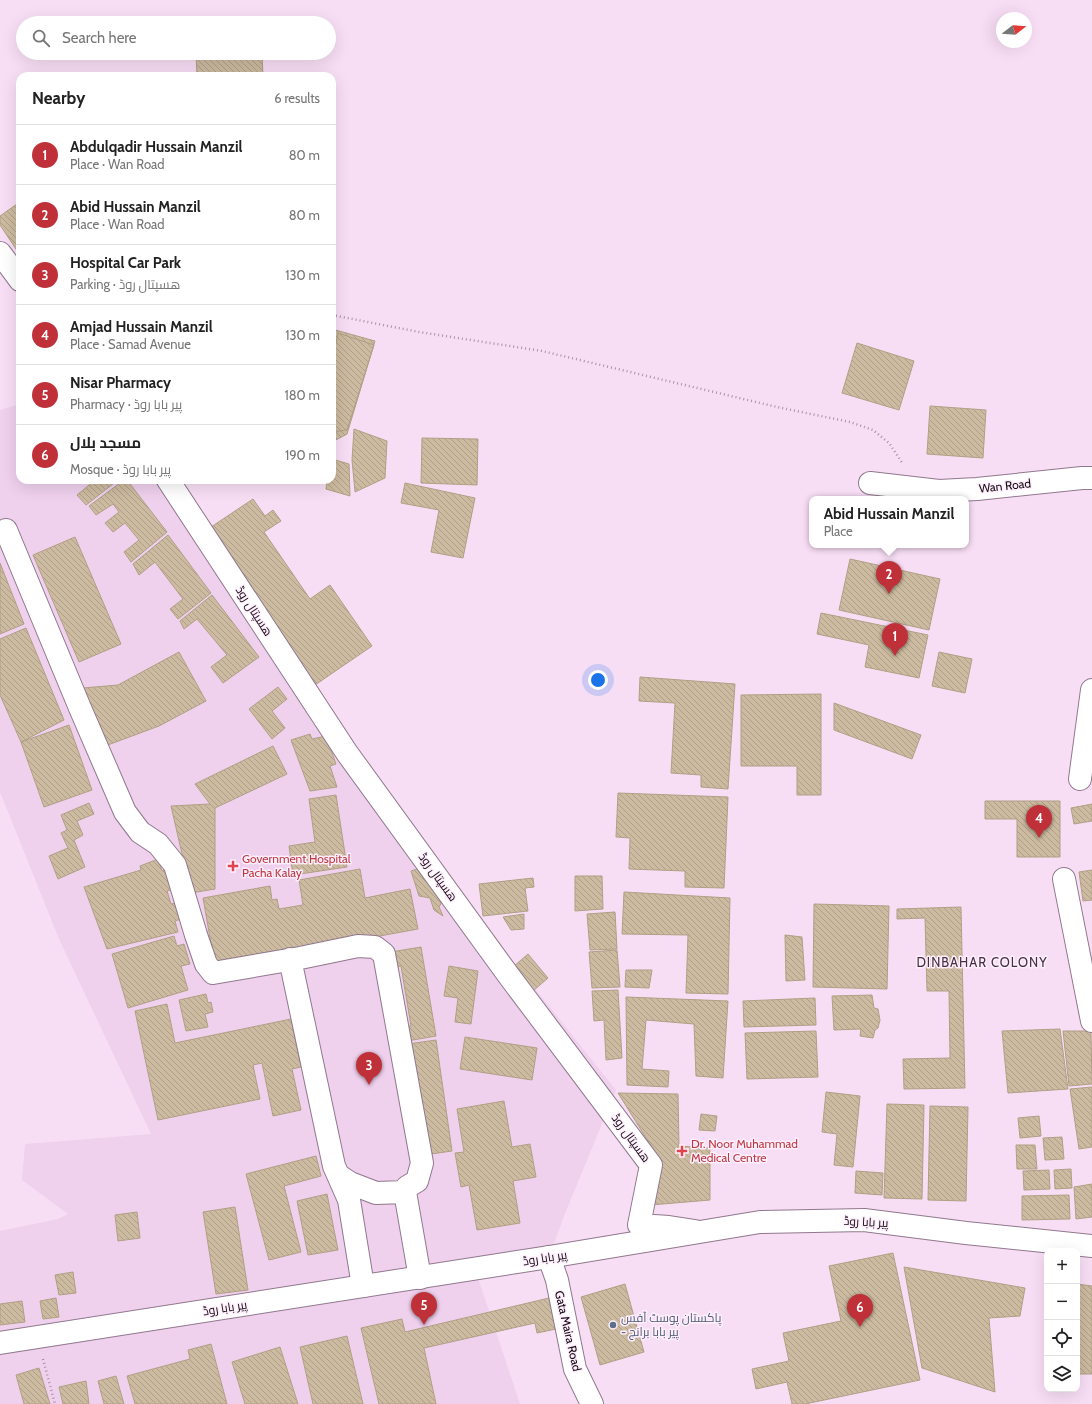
<!DOCTYPE html>
<meta charset="utf-8">
<style>
body{margin:0;font-family:Cabin,Cairo,sans-serif;background:#f6f6f6;color:#222}
.controls{position:absolute;right:12px;bottom:12px;display:grid;overflow:hidden;border-radius:8px;box-shadow:0 4px 16px #0002}
.controls button{width:36px;height:36px;display:grid;place-items:center;padding:0;border:0;border-bottom:1px solid #e0e0e0;background:#fff;color:#222;font:20px sans-serif}
.compass{position:absolute;left:996px;top:12px;width:36px;height:36px;border-radius:50%;background:#fff;box-shadow:0 4px 16px #0002;rotate:73deg}
.you{position:absolute;left:598px;top:680px;width:14px;height:14px;margin:-10px;border:3px solid #fff;border-radius:50%;background:#1a73e8;box-shadow:0 0 0 6px #1a73e833}
.badge{display:grid;place-items:center;width:26px;height:26px;border-radius:50%;background:#c03039;color:#fff;font-size:13px;font-weight:700}
.pin{position:absolute;translate:-50% -33px;filter:drop-shadow(0 1px 2px #0008)}
.pin::after{content:'';position:absolute;top:21px;width:14px;height:12px;background:inherit;clip-path:polygon(0 0,100% 0,50% 100%)}
.popup{position:absolute;left:809px;top:496px;width:160px;height:52px;box-sizing:border-box;display:grid;place-content:center;border-radius:8px;background:#fff;filter:drop-shadow(0 1px 3px #0005);font-size:13px;white-space:nowrap;color:#767676}
.popup b{font-size:15px;color:#222}
.popup::after{content:'';position:absolute;left:50%;top:100%;margin-left:-8px;border:8px solid transparent;border-top-color:#fff}
.list{margin:0;padding:0;list-style:none}
h2{display:flex;justify-content:space-between;align-items:center;height:52px;margin:0;padding:0 16px;font-size:17px}
h2 small{font-size:13px;font-weight:400;color:#767676}
.list li{display:grid;grid-template-columns:26px 1fr auto;gap:12px;align-items:center;box-sizing:border-box;height:60px;padding:0 16px;border-top:1px solid #e0e0e0}
.list b{display:block;font-size:15px;white-space:nowrap}
.list p{margin:0;font-size:13px;white-space:nowrap;color:#767676}
.list em{font-size:13px;font-style:normal;color:#767676}
.icon{flex:none;width:22px;height:22px;fill:none;stroke:currentColor;stroke-width:2;stroke-linecap:round;stroke-linejoin:round}
.map{position:relative;flex:none;width:1092px;height:1404px;overflow:hidden}
.search{position:absolute;background:#fff;box-shadow:0 4px 16px #0002;left:16px;top:16px;width:320px;height:44px;display:flex;align-items:center;gap:10px;box-sizing:border-box;padding:0 14px;border-radius:22px;color:#767676;font-size:15px}
.panel{position:absolute;background:#fff;box-shadow:0 4px 16px #0002;left:16px;top:72px;width:320px;height:412px;border-radius:12px}
.map>svg:first-child{display:block}
.built{fill:#efd0ed}
.building{fill:url(#building-back-hatch);stroke:#b19f85}
.lines{fill:none;stroke-linecap:round;stroke-linejoin:round}
.street-casing{stroke:#90788d;stroke-width:24}
.secondary-casing{stroke:#90788d;stroke-width:24}
.path{stroke:#a693a4;stroke-width:2.5;stroke-dasharray:1 3;stroke-linecap:butt}
.street{stroke:#fff;stroke-width:22}
.secondary{stroke:#fff;stroke-width:22}
.health-dot{fill:#e0444e;stroke:#ffeffd;stroke-width:1.5}
.service-dot{fill:#5c6f8a;stroke:#ffeffd;stroke-width:1.5}
.labels{text-anchor:middle;stroke-width:3;stroke-linejoin:round;paint-order:stroke}
.street-label{font-size:12px;fill:#120a11;stroke:#ffeffd}
.health-label{font-size:12px;fill:#be3a42;stroke:#ffeffd;text-anchor:start}
.service-label{font-size:12px;fill:#4e5e75;stroke:#ffeffd;text-anchor:start}
.neighbourhood-label{font-size:13px;letter-spacing:1px;fill:#453143;stroke:#ffeffd}
</style>
<div class="map">
<svg width="1092" height="1404" viewBox="0 0 1092 1404">
<defs>
<pattern id="building-back-hatch" width="6" height="6" patternUnits="userSpaceOnUse"><rect width="6" height="6" fill="#ccbba0"/><path d="M-1 5l2 2M0 0l6 6M5-1l2 2" fill="none" stroke="#ae9f89"/></pattern>
</defs>
<rect width="100%" height="100%" fill="#f8def5"/>
<!-- built -->
<path class="built" d="M20 404V480H168L347 754 616 1090 564 1216 549 1257 475 1269 520 1404H0V1231L58 1219 68 1214 22 1180 25 1144 151 1134 59 939 0 792V410Z"/>
<!-- building -->
<path class="building" d="M196 53H262L263 76H197Z
M17 204 20 208V255L0 225V216Z
M332 329 375 341 347 434 332 442Z
M338 333 374 345 347 430 332 432V363Z
M857 343 914 361 899 410 842 393Z
M930 406 986 410 983 458 927 454Z
M354 429 387 441 385 478 355 492 352 460Z
M422 438 478 439 477 485 421 483Z
M332 459 349 464 350 496 326 489 327 480H332Z
M93 480H118L86 505 77 495 94 481Z
M124 480H127L167 532 131 562 124 552 139 540 125 523 113 532 105 523 119 512 113 504 96 515 89 506Z
M405 483 475 498 463 558 431 552 439 510 401 503Z
M253 499 265 516 273 510 281 521 264 532 310 599 330 585 372 646 315 685 208 529Z
M168 535 211 593 178 619 170 609 183 599 155 562 139 575 133 564Z
M75 537 121 644 79 662 33 555Z
M850 559 940 579 929 630 839 610Z
M0 563 24 624 0 634Z
M212 595 259 657 223 683 211 667 227 655 197 619 184 629 180 621Z
M821 613 928 635 919 678 865 667 869 645 817 634Z
M26 628 64 720 21 742 0 695V639Z
M179 652 206 701 159 726 105 746 83 688 118 685Z
M939 652 972 659 965 693 932 686Z
M640 677 735 684 728 789 701 787V775L671 773 675 703 639 701Z
M278 687 287 699 272 711 285 728 272 739 249 709Z
M821 694V795H797V766H741V695Z
M834 703 921 735 912 759 834 730Z
M69 725 92 790 44 807 21 742Z
M310 734 312 739 326 736 336 764 330 766 337 787 310 791 291 740Z
M273 746 287 774 215 808V889L191 893 171 806 210 804 195 784Z
M618 793 728 797 724 888 685 887V871L629 869 630 838 616 837Z
M336 795 347 867 293 875 289 846 315 842 309 799Z
M985 801H1060V857H1017V819H985Z
M89 803 94 814 77 821 83 835 74 840 85 867 58 879 49 856 68 848 61 833 67 830 61 815Z
M1092 804V821L1074 824 1071 808Z
M158 859 162 871 169 868 176 888 167 891 171 904 179 902 184 918 175 921 178 932 107 949 84 887 141 870 140 866Z
M360 869 365 898 410 889 418 929 215 966 203 898 270 886 272 900 277 899 279 909 303 905 299 880Z
M417 869 442 902 439 907 443 916 434 910 430 898 419 896 411 871Z
M1092 870V900L1083 901 1079 872Z
M575 876H602L603 909 575 911Z
M533 878 534 887 525 888 528 911 483 916 479 884Z
M624 892 730 898 728 994 686 993 688 935 622 934Z
M814 904 889 906 887 989 813 987Z
M961 907 965 1088 904 1089 903 1059 950 1058 949 991H927L925 918 897 919V909Z
M615 912 617 949 590 950 587 914Z
M524 914V929L511 930 503 917Z
M785 935 802 937 805 980 786 981Z
M174 936 177 946 184 944 190 964 181 966 188 990 128 1008 112 954Z
M421 947 436 1036 407 1041 404 1027 411 1026 401 966 393 967 391 952Z
M617 950 620 987 592 988 589 952Z
M528 954 548 978 533 991 513 967Z
M449 966 478 971 471 1024 455 1022 458 998 444 996Z
M626 970H652L649 988 625 987Z
M618 990 622 1058 606 1060 604 1020 594 1021 592 991Z
M206 994 208 1003 211 1002 213 1012 205 1014 208 1027 186 1031 179 1000Z
M872 995 874 1008 878 1009 880 1020 878 1028 875 1030 873 1038 860 1036 861 1029 834 1030 832 996Z
M626 997 728 1001 723 1078 696 1076 694 1024 646 1020 642 1069 669 1071 668 1087 627 1085Z
M815 998 816 1025 744 1027 743 1001Z
M167 1004 175 1043 291 1019 301 1067 292 1069 301 1110 273 1116 262 1063 253 1065 260 1099 158 1120 135 1011Z
M1060 1029 1068 1089 1008 1093 1002 1031Z
M816 1031 818 1077 747 1079 745 1033Z
M1063 1031H1091L1092 1084 1069 1086Z
M465 1037 537 1048 532 1080 460 1069Z
M436 1040 452 1151 424 1155 408 1044Z
M1092 1087V1147L1079 1149 1070 1089Z
M826 1092 860 1096 853 1167 834 1165 837 1134 822 1132Z
M618 1093 678 1094 679 1146 710 1148V1200L651 1205 656 1154Z
M504 1101 512 1147 530 1144 536 1177 513 1181 520 1223 477 1230 469 1185 461 1187 455 1153 464 1152 457 1109Z
M887 1104 924 1105 922 1199 884 1198Z
M930 1106 968 1107 966 1201 928 1200Z
M701 1114 717 1116 715 1131 699 1130Z
M1039 1116 1041 1136 1020 1138 1018 1118Z
M1062 1137 1064 1159 1045 1160 1043 1138Z
M1016 1145H1035L1037 1169H1017Z
M316 1156 321 1176 284 1186 301 1252 269 1260 246 1174Z
M1071 1169 1072 1188 1055 1189 1054 1170Z
M1049 1170 1050 1189 1024 1190 1023 1171Z
M856 1171 883 1173 882 1195 855 1193Z
M1092 1184V1217L1076 1219 1074 1187Z
M327 1194 338 1250 308 1255 297 1201Z
M1069 1195 1070 1219 1022 1220V1196Z
M235 1207 248 1290 216 1294 203 1212Z
M137 1212 140 1238 118 1241 115 1215Z
M893 1253 920 1380 805 1404H792L787 1382 756 1389 752 1369 789 1361 783 1333 841 1321 829 1266Z
M904 1267 1025 1288 1020 1316 989 1318 995 1392 922 1368Z
M73 1272 76 1293 59 1295 55 1275Z
M625 1284 644 1352 600 1365 581 1297Z
M1077 1284 1092 1286V1374H1077Z
M56 1298 59 1317 43 1319 40 1301Z
M549 1298 556 1329 537 1333 535 1323 424 1348 436 1404H379L361 1328 402 1319 405 1332Z
M22 1301 25 1322 0 1325V1304Z
M347 1336 363 1404H313L300 1347Z
M211 1344 227 1404H135L127 1376 190 1359 188 1350Z
M280 1347 298 1404H245L232 1362Z
M39 1368 50 1404H24L16 1375Z
M116 1376 124 1404H104L98 1381Z
M86 1381 89 1404H63L59 1387Z"/>
<g class="lines">
<defs>
<path id="street" d="M0 253 20 280
M168 480 347 753 509 976 651 1165 639 1225 669 1227 695 1231
M6 530 80 708 125 812 140 832 158 844 175 865 196 935 206 964 213 973 300 958 358 946 375 947 384 954 422 1163 417 1181 407 1187 405 1192 420 1278
M1080 779 1092 690
M1064 879 1092 1021
M290 959 334 1166 349 1200 363 1286
M338 1175 350 1183 376 1193 405 1192
M549 1257 557 1280 575 1369 592 1404"/>
<path id="secondary" d="M870 483 939 491 977 489 1082 478H1092
M0 1343 549 1257 760 1222 864 1220 966 1233 1092 1246"/>
</defs>
<!-- street casing -->
<use href="#street" class="street-casing"/>
<!-- secondary casing -->
<use href="#secondary" class="secondary-casing"/>
<!-- path -->
<path class="path" d="M332 315 419 332 542 351 777 407 850 422 873 430 889 443 903 464
M43 1359 55 1404"/>
<!-- street -->
<use href="#street" class="street"/>
<!-- secondary -->
<use href="#secondary" class="secondary"/>
</g>
<!-- markers -->
<g class="health-dot">
<path d="M231 860h4v4h4v4h-4v4h-4v-4h-4v-4h4z"/>
<path d="M680 1145h4v4h4v4h-4v4h-4v-4h-4v-4h4z"/>
</g>
<circle class="service-dot" cx="613" cy="1325" r="4"/>
<g class="labels">
<!-- street labels -->
<g class="street-label">
<text transform="translate(1005 486) rotate(-6)" y="4">Wan Road</text>
<text transform="translate(254 611) rotate(57)" y="4">ھسپتال روڈ</text>
<text transform="translate(438 877) rotate(54)" y="4">ھسپتال روڈ</text>
<text transform="translate(631 1138) rotate(54)" y="4">ھسپتال روڈ</text>
<text transform="translate(866 1222) rotate(3)" y="4">پیر بابا روڈ</text>
<text transform="translate(545 1258) rotate(-9)" y="4">پیر بابا روڈ</text>
<text transform="translate(225 1308) rotate(-9)" y="4">پیر بابا روڈ</text>
<text transform="translate(568 1331) rotate(77)" y="4">Gata Maira Road</text>
</g>
<!-- health labels -->
<g class="health-label">
<text x="242" y="863">Government Hospital<tspan x="242" dy="14">Pacha Kalay</tspan></text>
<text x="691" y="1148">Dr. Noor Muhammad<tspan x="691" dy="14">Medical Centre</tspan></text>
</g>
<!-- service labels -->
<g class="service-label">
<text x="621" y="1322">پاکستان پوسٹ آفس<tspan x="621" dy="14">- پیر بابا برانچ</tspan></text>
</g>
<!-- neighbourhood labels -->
<g class="neighbourhood-label">
<text x="982" y="967">DINBAHAR COLONY</text>
</g>
</g>
</svg>
<div class="controls">
<button>+</button>
<button>−</button>
<button><svg class="icon" aria-label="locate" viewBox="0 0 24 24"><circle cx="12" cy="12" r="6"/><path d="M12 2v4M12 18v4M2 12h4M18 12h4"/></svg></button>
<button><svg class="icon" aria-label="layers" viewBox="0 0 24 24"><path d="M12 4l9 5-9 5-9-5zM3 14l9 5 9-5"/></svg></button>
</div>
<svg class="compass" viewBox="-18 -18 36 36"><path d="M0-13l5 13h-10z" fill="#e53935"/><path d="M0 13l5-13h-10z" fill="#767676"/></svg>
<div class="you"></div>
<div class="pin badge" style="left:895px;top:656px">1</div>
<div class="pin badge" style="left:889px;top:594px">2</div>
<div class="popup"><b>Abid Hussain Manzil</b>Place</div>
<div class="pin badge" style="left:369px;top:1085px">3</div>
<div class="pin badge" style="left:1039px;top:838px">4</div>
<div class="pin badge" style="left:424px;top:1325px">5</div>
<div class="pin badge" style="left:860px;top:1327px">6</div>
<div class="search"><svg class="icon" aria-label="search" viewBox="0 0 24 24"><circle cx="10" cy="10" r="6"/><path d="M15 15l6 6"/></svg>Search here</div>
<section class="panel">
<h2>Nearby<small>6 results</small></h2>
<ul class="list">
<li><span class="badge">1</span><div><b>Abdulqadir Hussain Manzil</b><p>Place · Wan Road</p></div><em>80 m</em></li>
<li><span class="badge">2</span><div><b>Abid Hussain Manzil</b><p>Place · Wan Road</p></div><em>80 m</em></li>
<li><span class="badge">3</span><div><b>Hospital Car Park</b><p>Parking · ھسپتال روڈ</p></div><em>130 m</em></li>
<li><span class="badge">4</span><div><b>Amjad Hussain Manzil</b><p>Place · Samad Avenue</p></div><em>130 m</em></li>
<li><span class="badge">5</span><div><b>Nisar Pharmacy</b><p>Pharmacy · پیر بابا روڈ</p></div><em>180 m</em></li>
<li><span class="badge">6</span><div><b>مسجد بلال</b><p>Mosque · پیر بابا روڈ</p></div><em>190 m</em></li>
</ul>
</section>
</div>
